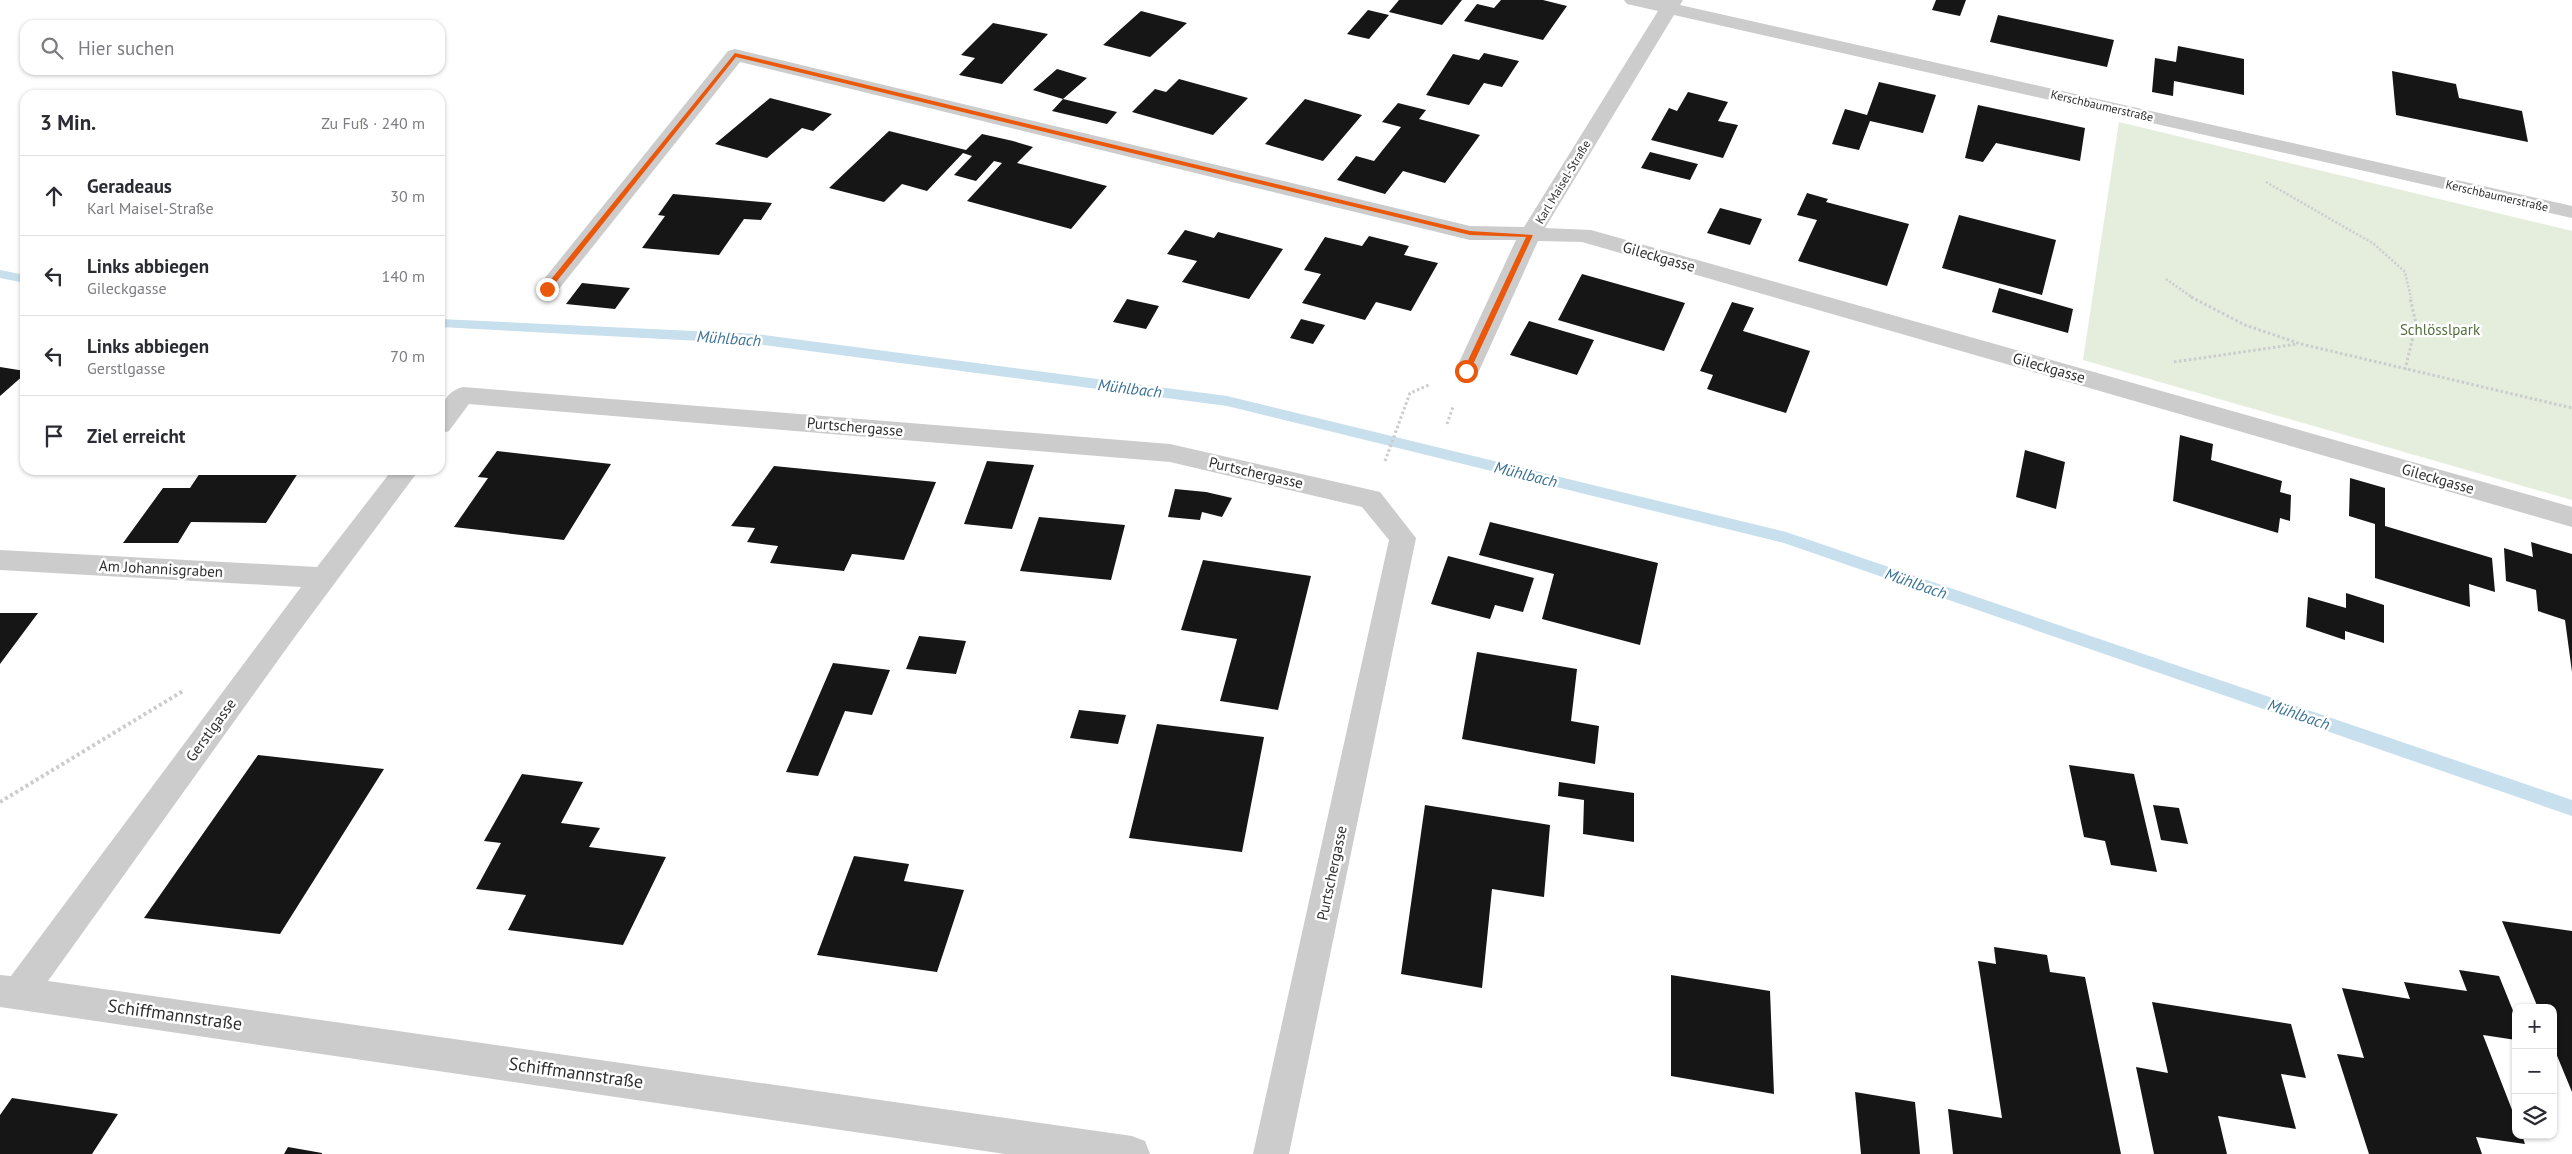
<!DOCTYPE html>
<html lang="de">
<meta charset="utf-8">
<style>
body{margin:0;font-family:"PT Sans",sans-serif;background:#f2f2f3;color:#2b2b33}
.controls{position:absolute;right:15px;bottom:15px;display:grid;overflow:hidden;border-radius:10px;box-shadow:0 1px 4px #0004}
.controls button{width:45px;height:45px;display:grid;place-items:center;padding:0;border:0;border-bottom:1px solid #e1e1e2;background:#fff;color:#2b2b33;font:25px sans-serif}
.stop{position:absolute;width:15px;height:15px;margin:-11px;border:4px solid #ea580c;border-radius:50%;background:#fff}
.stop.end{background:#ea580c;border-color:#fff;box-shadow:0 1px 5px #0008}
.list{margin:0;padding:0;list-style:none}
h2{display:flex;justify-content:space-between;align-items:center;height:65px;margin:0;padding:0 20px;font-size:21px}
h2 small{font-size:16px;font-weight:400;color:#7c7c81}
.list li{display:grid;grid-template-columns:32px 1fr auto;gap:15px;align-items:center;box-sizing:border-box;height:80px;padding:0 20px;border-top:1px solid #e1e1e2}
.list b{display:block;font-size:19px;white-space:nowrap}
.list p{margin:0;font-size:16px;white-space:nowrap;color:#7c7c81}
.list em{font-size:16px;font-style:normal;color:#7c7c81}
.icon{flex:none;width:28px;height:28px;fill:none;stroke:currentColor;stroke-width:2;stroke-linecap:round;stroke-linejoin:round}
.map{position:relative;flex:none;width:2572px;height:1154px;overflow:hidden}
.search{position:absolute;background:#fff;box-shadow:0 1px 4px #0004;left:20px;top:20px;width:425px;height:55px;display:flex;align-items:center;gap:12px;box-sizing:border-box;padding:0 18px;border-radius:15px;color:#7c7c81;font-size:19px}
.panel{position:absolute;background:#fff;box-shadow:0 1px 4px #0004;left:20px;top:90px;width:425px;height:385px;border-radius:15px}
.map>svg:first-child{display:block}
.green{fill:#e5eddd}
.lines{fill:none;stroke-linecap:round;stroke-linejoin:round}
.stream{fill:#c8dfed;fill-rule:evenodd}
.building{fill:#161616}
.path-far2{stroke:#ccc;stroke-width:2.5;stroke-dasharray:2 2;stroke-linecap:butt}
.path-far1{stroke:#ccc;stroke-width:3;stroke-dasharray:2.5 2.5;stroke-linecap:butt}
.path{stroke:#ccc;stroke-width:4;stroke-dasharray:3 3;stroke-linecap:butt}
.minor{fill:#ccc;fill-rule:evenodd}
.route{fill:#ea580c}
.labels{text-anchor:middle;stroke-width:5;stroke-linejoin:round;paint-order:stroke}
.far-street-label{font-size:12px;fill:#2f2f2f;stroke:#fff}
.street-label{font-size:15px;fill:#2f2f2f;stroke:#fff}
.park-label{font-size:15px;fill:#526d3b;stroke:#fff}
.water-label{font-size:16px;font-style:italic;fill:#3a7295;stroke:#fff}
.near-street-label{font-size:18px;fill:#2f2f2f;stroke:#fff}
</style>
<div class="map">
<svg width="2572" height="1154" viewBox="0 0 2572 1154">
<rect width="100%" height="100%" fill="#fff"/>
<!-- green -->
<path class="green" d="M2119 122 2572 231V500L2083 360Z"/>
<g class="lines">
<!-- stream -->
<path class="stream" d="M0 270 25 275V283L0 278Z
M440 319 757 334 1227 396 1786 532 2572 800V816L1784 543 1227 406 757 344 440 327Z"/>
</g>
<!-- building -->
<path class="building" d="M1399 0H1462L1442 25 1389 12Z
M1501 0H1543L1567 6 1543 40 1464 21 1477 4 1494 8Z
M1936 0H1966L1960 16 1932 10Z
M1368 10 1389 15 1369 39 1347 34Z
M1141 11 1187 23 1150 57 1103 45Z
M1998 15 2114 40 2107 67 1990 42Z
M993 23 1048 34 1002 84 959 75 975 58 961 55Z
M2178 46 2244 59V95L2174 81 2173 96 2152 92 2155 58 2176 62Z
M1484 53 1519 61 1502 87 1484 83 1469 105 1426 95 1453 54 1479 60Z
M1057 69 1087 78 1063 99 1033 90Z
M2392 71 2456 84 2459 98 2522 111 2528 142 2396 115Z
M1179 79 1248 98 1213 135 1132 112 1155 89 1166 92Z
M1879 82 1936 95 1923 133 1870 121 1859 150 1832 144 1845 109 1867 115Z
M1688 92 1728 102 1718 121 1738 125 1723 158 1651 140 1669 108 1677 111Z
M770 98 832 114 813 131 802 128 767 158 715 144Z
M1063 99 1117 112 1107 124 1052 111Z
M1305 99 1362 115 1323 161 1265 144Z
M1398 103 1426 110 1419 119 1480 135 1445 183 1403 171 1385 194 1337 180 1356 156 1374 161 1401 127 1382 122Z
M1978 105 2085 128 2080 161 1996 143 1983 162 1965 158Z
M889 131 966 150 982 134 1013 141 1033 147 1017 163 1107 186 1071 229 967 201 1002 163 994 161 976 181 954 175 972 156 963 153 927 191 902 184 884 202 829 188Z
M1650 152 1698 164 1690 180 1641 168Z
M1807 193 1828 199 1826 202 1909 224 1887 286 1798 261 1817 220 1797 215Z
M673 194 772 203 761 220 744 219 719 255 642 248 665 216 658 215Z
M1720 208 1762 219 1750 245 1707 233Z
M1959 215 2056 240 2042 295 1942 268Z
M1185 230 1214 238 1218 232 1283 249 1249 299 1182 282 1197 261 1167 254Z
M1369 236 1409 246 1404 255 1438 263 1411 311 1376 302 1365 320 1302 303 1321 274 1304 270 1325 237 1362 246Z
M1582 274 1685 303 1664 351 1558 320Z
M582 283 630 288 615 309 566 304Z
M1999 288 2073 309 2068 333 1992 312Z
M1127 299 1159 306 1146 329 1113 322Z
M1732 302 1754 308 1743 331 1810 351 1786 413 1707 389 1713 375 1700 371Z
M1301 319 1325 325 1313 344 1290 338Z
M1529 321 1594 340 1577 375 1510 355Z
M0 367 25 371V374L0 396Z
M2180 435 2213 444 2211 460 2282 481 2280 492 2291 495 2290 521 2280 518 2278 533 2173 501Z
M2025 450 2065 462 2056 509 2016 497Z
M497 451 611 464 564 540 454 527 488 478 478 477Z
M987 461 1034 465 1012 529 964 524Z
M774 466 936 482 904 560 852 554 844 571 770 563 778 546 747 542 755 528 731 526Z
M202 470H300L266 523 191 522 178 543H123L163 488H190Z
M2350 478 2385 488V526L2492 558 2495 592 2469 584 2470 607 2375 578V524L2349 516Z
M1175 489 1206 492 1232 498 1222 517 1202 512 1200 520 1168 517Z
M1039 517 1125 525 1111 580 1020 571Z
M1490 522 1658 563 1640 645 1542 619 1554 574 1479 555Z
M2531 542 2572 554V672L2565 620 2538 611 2536 590 2506 581 2504 548 2533 557Z
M1448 556 1534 578 1523 612 1495 605 1490 619 1431 604Z
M1203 560 1311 576 1278 710 1220 701 1237 639 1181 630Z
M2346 593 2384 605V643L2345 631V640L2306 627 2308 597 2346 608Z
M0 613H38L0 664Z
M919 636 966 641 956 674 906 669Z
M1477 652 1577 669 1571 721 1599 726 1595 764 1462 739Z
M833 663 890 670 872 715 845 711 818 776 786 772Z
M1079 710 1126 715 1118 744 1070 738Z
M1157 724 1264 737 1242 852 1129 838Z
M258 755 384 769 280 934 144 918Z
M2069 765 2134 774 2157 872 2111 865 2105 841 2084 837Z
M522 774 583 782 561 823 600 828 589 847 666 857 623 945 508 930 526 895 476 889 501 843 484 841Z
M1559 782 1634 793V842L1583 834 1584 800 1558 796Z
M1425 805 1550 825 1544 897 1492 889 1482 988 1401 974Z
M2153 805 2179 808 2188 844 2161 840Z
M854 856 909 864 904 881 964 890 937 972 817 955Z
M2502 921 2572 931V1092L2553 1046V1008H2538Z
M1994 947 2047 955 2050 972 2085 977 2121 1154H1953L1948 1109 2002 1118 1978 961 1996 964Z
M2459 970 2499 976 2516 1018V1040L2483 1035 2516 1120V1135H2522L2525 1144 2476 1137 2482 1154H2369L2337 1054 2364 1058 2342 988 2410 999 2404 982 2467 991Z
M1671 975 1770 991 1774 1094 1671 1076Z
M2152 1002 2291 1024 2306 1078 2281 1074 2296 1129 2218 1116 2227 1154H2154L2136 1067 2168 1073Z
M1855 1092 1915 1102 1920 1154H1861Z
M12 1098 118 1114 92 1154H0V1115Z
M288 1147 322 1153V1154H284Z"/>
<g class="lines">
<!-- path-far2 -->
<path class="path-far2" d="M2266 182 2374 244 2405 272 2411 298
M2166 279 2193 298"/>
<!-- path-far1 -->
<path class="path-far1" d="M2191 297 2245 325 2301 344 2572 408
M2174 362 2297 344
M2405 370 2416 324 2410 297
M1447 424 1453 407
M1385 461 1410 393 1429 385"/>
<!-- path -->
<path class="path" d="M0 802 183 691"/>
<!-- minor -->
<path class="minor" d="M1624 0H1683L1680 5 2572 206V218L1674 15 1545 228 1591 230 2572 507V527L1582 242 1538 241 1479 371 1476 377 1467 379 1458 377 1455 371 1516 240H1470L740 62 555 294 547 296 539 294 536 289 728 51 735 49 1470 226 1524 227 1658 11 1627 4Z
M463 387 1170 444 1380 492 1416 538 1289 1154H1253L1389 540 1362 507 1170 462 469 404 449 431 440 434C440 413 440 393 463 387Z
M392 470H419L294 638 48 981 1132 1136 1145 1141 1150 1154H1005L0 1007V975L11 976 301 587 0 570V550L317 567Z"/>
</g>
<!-- route -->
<path class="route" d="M735 53 1470 231 1533 235 1470 371 1466 374 1463 371 1526 237 1470 235 736 57 549 291H544V288Z"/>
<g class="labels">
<!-- far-street labels -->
<g class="far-street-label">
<text transform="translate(2102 106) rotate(13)" y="4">Kerschbaumerstraße</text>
<text transform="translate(1563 182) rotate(-59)" y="4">Karl Maisel-Straße</text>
<text transform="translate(2497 196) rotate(13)" y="4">Kerschbaumerstraße</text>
</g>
<!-- street labels -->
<g class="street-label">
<text transform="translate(1659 257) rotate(16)" y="5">Gileckgasse</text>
<text transform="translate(2049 368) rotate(16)" y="5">Gileckgasse</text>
<text transform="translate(855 427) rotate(5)" y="5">Purtschergasse</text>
<text transform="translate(1256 473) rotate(13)" y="5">Purtschergasse</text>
<text transform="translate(2438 479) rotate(16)" y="5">Gileckgasse</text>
<text transform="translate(161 569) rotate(3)" y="5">Am Johannisgraben</text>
<text transform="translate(211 730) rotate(-54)" y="5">Gerstlgasse</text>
<text transform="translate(1332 873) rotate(-78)" y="5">Purtschergasse</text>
</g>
<!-- park labels -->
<g class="park-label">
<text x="2440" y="335">Schlösslpark</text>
</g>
<!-- water labels -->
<g class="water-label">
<text transform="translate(729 338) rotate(4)" y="6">Mühlbach</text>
<text transform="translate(1130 388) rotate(7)" y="6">Mühlbach</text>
<text transform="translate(1526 474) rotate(14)" y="6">Mühlbach</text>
<text transform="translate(1916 583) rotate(19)" y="6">Mühlbach</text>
<text transform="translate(2299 714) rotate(19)" y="6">Mühlbach</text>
</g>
<!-- near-street labels -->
<g class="near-street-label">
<text transform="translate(175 1015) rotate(8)" y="6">Schiffmannstraße</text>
<text transform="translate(576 1073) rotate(8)" y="6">Schiffmannstraße</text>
</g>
</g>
</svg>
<div class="controls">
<button>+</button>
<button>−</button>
<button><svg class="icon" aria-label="layers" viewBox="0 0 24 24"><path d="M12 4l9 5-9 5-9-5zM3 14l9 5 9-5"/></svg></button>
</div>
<div class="stop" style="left:1466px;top:371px"></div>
<div class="stop end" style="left:547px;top:289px"></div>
<div class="search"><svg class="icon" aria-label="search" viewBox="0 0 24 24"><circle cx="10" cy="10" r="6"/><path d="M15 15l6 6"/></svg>Hier suchen</div>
<section class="panel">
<h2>3 Min.<small>Zu Fuß · 240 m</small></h2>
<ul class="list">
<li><svg class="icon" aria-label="ahead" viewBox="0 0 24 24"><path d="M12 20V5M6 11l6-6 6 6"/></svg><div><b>Geradeaus</b><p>Karl Maisel-Straße</p></div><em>30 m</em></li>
<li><svg class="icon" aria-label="left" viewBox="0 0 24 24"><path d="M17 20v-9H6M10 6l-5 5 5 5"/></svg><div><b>Links abbiegen</b><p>Gileckgasse</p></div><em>140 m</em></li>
<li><svg class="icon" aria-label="left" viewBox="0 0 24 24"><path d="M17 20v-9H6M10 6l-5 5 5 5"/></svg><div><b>Links abbiegen</b><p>Gerstlgasse</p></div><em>70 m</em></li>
<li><svg class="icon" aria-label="arrive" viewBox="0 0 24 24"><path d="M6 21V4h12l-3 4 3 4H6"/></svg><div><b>Ziel erreicht</b></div></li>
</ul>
</section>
</div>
